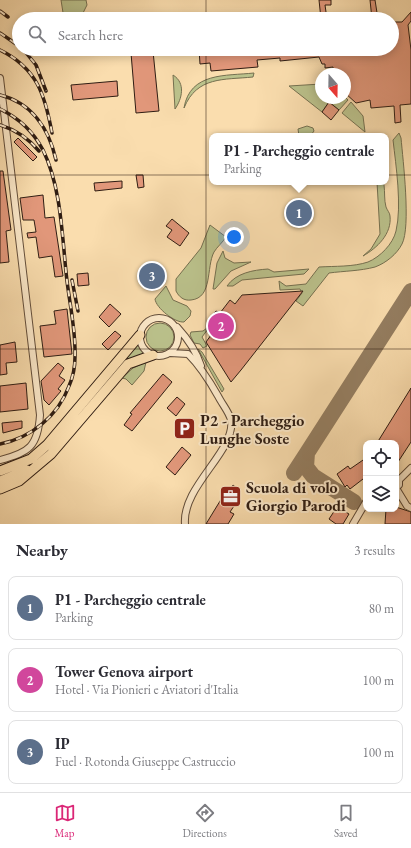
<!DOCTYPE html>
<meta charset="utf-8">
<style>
body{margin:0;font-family:"EB Garamond",serif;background:#f2f2f3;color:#2b2b33}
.controls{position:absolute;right:12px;bottom:12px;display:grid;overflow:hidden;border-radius:8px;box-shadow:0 2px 10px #0003}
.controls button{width:36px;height:36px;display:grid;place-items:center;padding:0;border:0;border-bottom:1px solid #e1e1e2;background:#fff;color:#2b2b33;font:20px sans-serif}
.compass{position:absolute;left:315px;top:68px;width:36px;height:36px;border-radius:50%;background:#fff;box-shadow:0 2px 10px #0003;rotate:160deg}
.you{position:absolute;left:234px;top:237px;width:14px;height:14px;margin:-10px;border:3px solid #fff;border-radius:50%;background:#1a73e8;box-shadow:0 0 0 6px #1a73e833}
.badge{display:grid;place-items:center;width:26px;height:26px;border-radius:50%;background:#db2777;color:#fff;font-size:13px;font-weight:700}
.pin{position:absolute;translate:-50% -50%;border:2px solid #fff;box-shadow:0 1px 4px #0006}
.popup{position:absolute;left:209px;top:133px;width:180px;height:52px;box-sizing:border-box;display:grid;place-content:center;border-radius:8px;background:#fff;filter:drop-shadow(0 1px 3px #0005);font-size:13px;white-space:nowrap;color:#7c7c81}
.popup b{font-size:15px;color:#2b2b33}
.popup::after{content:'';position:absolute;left:50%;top:100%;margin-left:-8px;border:8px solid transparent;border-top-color:#fff}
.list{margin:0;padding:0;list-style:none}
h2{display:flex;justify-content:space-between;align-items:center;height:52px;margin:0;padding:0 16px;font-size:17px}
h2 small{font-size:13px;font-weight:400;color:#7c7c81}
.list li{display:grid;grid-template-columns:26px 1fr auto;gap:12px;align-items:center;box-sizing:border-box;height:64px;margin:0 8px 8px;padding:0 8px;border:1px solid #e1e1e2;border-radius:8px}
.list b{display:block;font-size:15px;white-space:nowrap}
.list p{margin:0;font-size:13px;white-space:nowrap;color:#7c7c81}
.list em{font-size:13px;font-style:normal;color:#7c7c81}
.icon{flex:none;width:22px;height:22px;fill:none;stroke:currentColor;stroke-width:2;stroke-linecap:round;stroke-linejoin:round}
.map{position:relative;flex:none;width:411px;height:524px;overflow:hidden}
.search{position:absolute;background:#fff;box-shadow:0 2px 10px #0003;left:12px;right:12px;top:12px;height:44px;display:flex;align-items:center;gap:10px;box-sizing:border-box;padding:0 14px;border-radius:22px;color:#7c7c81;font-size:15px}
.sheet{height:268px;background:#fff}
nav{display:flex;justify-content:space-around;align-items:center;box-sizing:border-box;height:56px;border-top:1px solid #e1e1e2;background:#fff;font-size:11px;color:#7c7c81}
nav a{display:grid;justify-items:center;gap:2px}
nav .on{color:#db2777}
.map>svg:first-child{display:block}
.green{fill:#bbc28c;stroke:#757050}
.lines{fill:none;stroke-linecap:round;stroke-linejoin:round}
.taxiway{stroke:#947d60;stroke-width:16}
.building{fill:#e1977a;stroke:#2f1d13}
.minor-casing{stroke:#624d3a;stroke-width:8}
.highway-casing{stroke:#2f1d13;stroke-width:11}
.minor{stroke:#fce9ca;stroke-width:6}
.highway{stroke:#faddae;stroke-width:9}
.rail-casing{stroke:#2f1d13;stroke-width:3.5}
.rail{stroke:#fce9ca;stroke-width:2;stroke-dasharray:6;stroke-linecap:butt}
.grid{fill:none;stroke:#2f1d13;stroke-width:1;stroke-opacity:0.55}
.labels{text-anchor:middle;stroke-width:4;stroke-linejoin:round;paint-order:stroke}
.poi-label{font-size:16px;font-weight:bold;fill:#2f1d13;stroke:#fce9ca;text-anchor:start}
</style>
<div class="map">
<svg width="411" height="524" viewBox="0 0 411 524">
<rect width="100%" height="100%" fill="#faddae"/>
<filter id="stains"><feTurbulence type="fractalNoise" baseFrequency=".005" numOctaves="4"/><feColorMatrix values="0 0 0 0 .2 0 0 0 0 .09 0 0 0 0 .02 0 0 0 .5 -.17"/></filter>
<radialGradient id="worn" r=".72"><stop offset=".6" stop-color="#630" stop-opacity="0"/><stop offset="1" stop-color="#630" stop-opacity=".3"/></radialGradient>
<!-- green -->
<path class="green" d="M61 0H86L87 5 80 19H64Z
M254 73 253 77C224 80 197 76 184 108 190 72 226 76 254 73Z
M173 75C186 83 182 99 175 109Z
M321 84V98L345 97 348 100 339 110 329 102 322 112 289 86Z
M351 102 363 116 365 132 342 113Z
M307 126 313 128 314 131 311 135 299 136 298 129Z
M399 133 401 138C403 160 411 227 402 244 397 254 386 263 375 267 360 271 344 271 329 273L303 306 296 301 302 293 300 289 280 290 279 281 286 286 306 284 319 267C335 266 353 267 368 262 380 257 393 244 396 231 402 206 396 166 393 140Z
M377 182H383L384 185C385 192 384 200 386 207 387 210 390 213 390 216 392 234 377 248 363 256L371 249 380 234Z
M210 225 226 237C223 242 217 247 214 252 206 267 213 298 191 300 184 301 179 297 176 291V279L201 248Z
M223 251 225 258 234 263 251 262 231 271 215 289H213L217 263Z
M268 269 274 272 309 269 304 274 242 280 233 286H227C236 273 253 270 268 269Z
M166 286 173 300 187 306 191 311 190 316 184 322C175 323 156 308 155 299Z
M146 337a14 14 0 1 1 28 0a14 14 0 1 1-28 0Z
M207 328 208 329 202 337 207 346 203 348 200 344 194 343 190 335 191 332 203 331Z
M138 343 145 354 125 363 115 371Z
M198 349 202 352 224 389 222 392Z
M146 362 144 371 132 385 126 379 122 378 133 368Z"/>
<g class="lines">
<!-- taxiway -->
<path class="taxiway" d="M307 453 411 291
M294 473 307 453 306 467 313 476 354 502"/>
</g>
<!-- building -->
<path class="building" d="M319 0H331V5H325L327 19H321Z
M370 0H375L378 19H372Z
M411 12V21L408 25 411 50V104L400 105 401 122 395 123 394 106 371 108 370 100 356 103 345 93V74H333V67L325 68V64H322L319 57 280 61V58L257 60 258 67 211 71 210 63 200 64 199 49H392V22H402Z
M153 51 159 111 136 113 131 53Z
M117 81 118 96 73 100 71 85Z
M329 102 339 110 331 120 322 112Z
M18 138 37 157 33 161 14 142Z
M0 171H3L11 230 6 231 9 262 0 263Z
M136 175H143L144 187 138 188Z
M122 181V188L95 191 94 183Z
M43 195 45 218 54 217 63 276 55 277 52 256 39 258 36 237 28 238 27 233 36 232 34 220H23L20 198Z
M172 219 189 233 180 246 167 237 172 230 166 226Z
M146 267 158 277 154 282 142 272Z
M88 273 89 285 78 286 77 274Z
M303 291 241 370 231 382 206 342 214 331 209 327 215 320 211 317 216 311 220 313 230 300 235 304 242 295Z
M110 304 121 314 109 327 99 317Z
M67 309 72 354 44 357 40 326 56 324 54 311Z
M115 331 121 336 108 350 102 344Z
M15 342 17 362 6 363 7 374 0 375V345Z
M58 363 64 368 59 376 65 380 58 389 61 391 49 405 44 400 41 381Z
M163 374 172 382 132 431 124 425 132 414 130 413Z
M26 383 28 409 0 412V386Z
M411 388V442L396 465V443H377Z
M177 397 185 404 176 416 167 408Z
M22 421V428L3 433 2 423Z
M182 447 191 455 175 475 166 467Z
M366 458V483L363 479 350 489 347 485 345 487 337 474 348 466 350 469Z
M233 485 239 490 236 494 240 497 230 512 234 514 228 524H206L228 488 230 489Z
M337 507 349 514 343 524H336L329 519Z
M396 507 411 512V524H385L386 509H396Z"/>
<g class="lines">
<defs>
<path id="minor" d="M0 78 40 415C38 446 29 453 0 460
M140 337a19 19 0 1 1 38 0a19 19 0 1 1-38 0Z
M177 327C188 339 196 350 201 366
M170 353 188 354C201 367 209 380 218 396 222 404 229 412 231 420 236 451 182 486 185 524
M396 488 399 485V480L411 468
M396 488 407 506 411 508
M353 524 366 502"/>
<path id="highway" d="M0 471 31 459 47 445 140 335
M0 481 27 470
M0 489 19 481 51 454 128 364 153 355"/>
</defs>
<!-- minor casing -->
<use href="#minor" class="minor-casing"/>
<!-- highway casing -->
<use href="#highway" class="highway-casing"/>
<!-- minor -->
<use href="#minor" class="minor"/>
<!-- highway -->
<use href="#highway" class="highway"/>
<defs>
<path id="rail" d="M0 11 8 17
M0 33 19 46
M23 49 36 65 46 91
M0 50C37 68 45 95 52 133
M0 95C32 103 49 129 56 160
M0 109C19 118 33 131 43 150 62 189 62 239 67 281 70 306 76 332 75 357 75 366 73 377 69 386 58 416 31 438 0 444
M0 125C16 130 28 138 39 151
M72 280 78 311"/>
</defs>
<!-- rail casing -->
<use href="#rail" class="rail-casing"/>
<!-- rail -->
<use href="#rail" class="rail"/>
</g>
<!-- grid -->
<path class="grid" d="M206 0V19M206 49V524M0 175H411M0 349H411"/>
<!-- icons -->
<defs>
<symbol id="parking-square" viewBox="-11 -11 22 22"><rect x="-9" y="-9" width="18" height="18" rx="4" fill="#8f2418" stroke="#fce9ca"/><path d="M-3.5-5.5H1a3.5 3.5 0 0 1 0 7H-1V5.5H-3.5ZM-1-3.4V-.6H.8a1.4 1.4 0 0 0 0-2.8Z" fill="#fff"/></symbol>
<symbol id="office-square" viewBox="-11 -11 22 22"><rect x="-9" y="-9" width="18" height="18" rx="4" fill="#8f2418" stroke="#fce9ca"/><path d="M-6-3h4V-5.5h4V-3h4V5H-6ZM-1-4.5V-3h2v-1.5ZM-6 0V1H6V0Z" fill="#fff"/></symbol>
</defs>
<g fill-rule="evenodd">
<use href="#parking-square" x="172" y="416" width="25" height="25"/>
<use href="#office-square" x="218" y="484" width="25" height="25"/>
</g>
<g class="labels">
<!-- poi labels -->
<g class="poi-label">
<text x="200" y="426">P2 - Parcheggio<tspan x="200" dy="18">Lunghe Soste</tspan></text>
<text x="246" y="493">Scuola di volo<tspan x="246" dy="18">Giorgio Parodi</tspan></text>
</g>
</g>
<rect width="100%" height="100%" filter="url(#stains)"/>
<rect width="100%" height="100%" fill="url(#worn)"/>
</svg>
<div class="controls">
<button><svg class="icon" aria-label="locate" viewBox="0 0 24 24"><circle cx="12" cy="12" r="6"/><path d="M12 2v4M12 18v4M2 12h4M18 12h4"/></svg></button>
<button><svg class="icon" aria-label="layers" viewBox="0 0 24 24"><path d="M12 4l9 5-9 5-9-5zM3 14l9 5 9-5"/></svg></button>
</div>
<svg class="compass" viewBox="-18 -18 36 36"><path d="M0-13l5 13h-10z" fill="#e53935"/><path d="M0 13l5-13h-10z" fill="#7c7c81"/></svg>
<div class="you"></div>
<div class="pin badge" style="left:299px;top:213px;background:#5c6f8a">1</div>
<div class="popup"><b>P1 - Parcheggio centrale</b>Parking</div>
<div class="pin badge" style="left:221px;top:326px;background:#d1479c">2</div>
<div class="pin badge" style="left:152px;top:276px;background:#5c6f8a">3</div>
<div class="search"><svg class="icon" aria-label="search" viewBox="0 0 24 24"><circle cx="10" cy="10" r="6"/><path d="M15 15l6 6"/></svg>Search here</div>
</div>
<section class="sheet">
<h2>Nearby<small>3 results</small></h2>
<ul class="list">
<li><span class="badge" style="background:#5c6f8a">1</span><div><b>P1 - Parcheggio centrale</b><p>Parking</p></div><em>80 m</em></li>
<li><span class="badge" style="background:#d1479c">2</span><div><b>Tower Genova airport</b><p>Hotel · Via Pionieri e Aviatori d'Italia</p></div><em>100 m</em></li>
<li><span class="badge" style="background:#5c6f8a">3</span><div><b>IP</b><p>Fuel · Rotonda Giuseppe Castruccio</p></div><em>100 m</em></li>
</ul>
</section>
<nav>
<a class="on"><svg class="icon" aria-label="map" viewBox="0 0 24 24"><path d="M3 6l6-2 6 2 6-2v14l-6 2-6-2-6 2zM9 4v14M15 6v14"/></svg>Map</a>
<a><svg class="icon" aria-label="directions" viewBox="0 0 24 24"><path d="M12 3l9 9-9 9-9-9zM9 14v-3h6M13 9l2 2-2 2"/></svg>Directions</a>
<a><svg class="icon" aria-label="saved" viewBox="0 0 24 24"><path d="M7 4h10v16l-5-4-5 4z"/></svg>Saved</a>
</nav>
